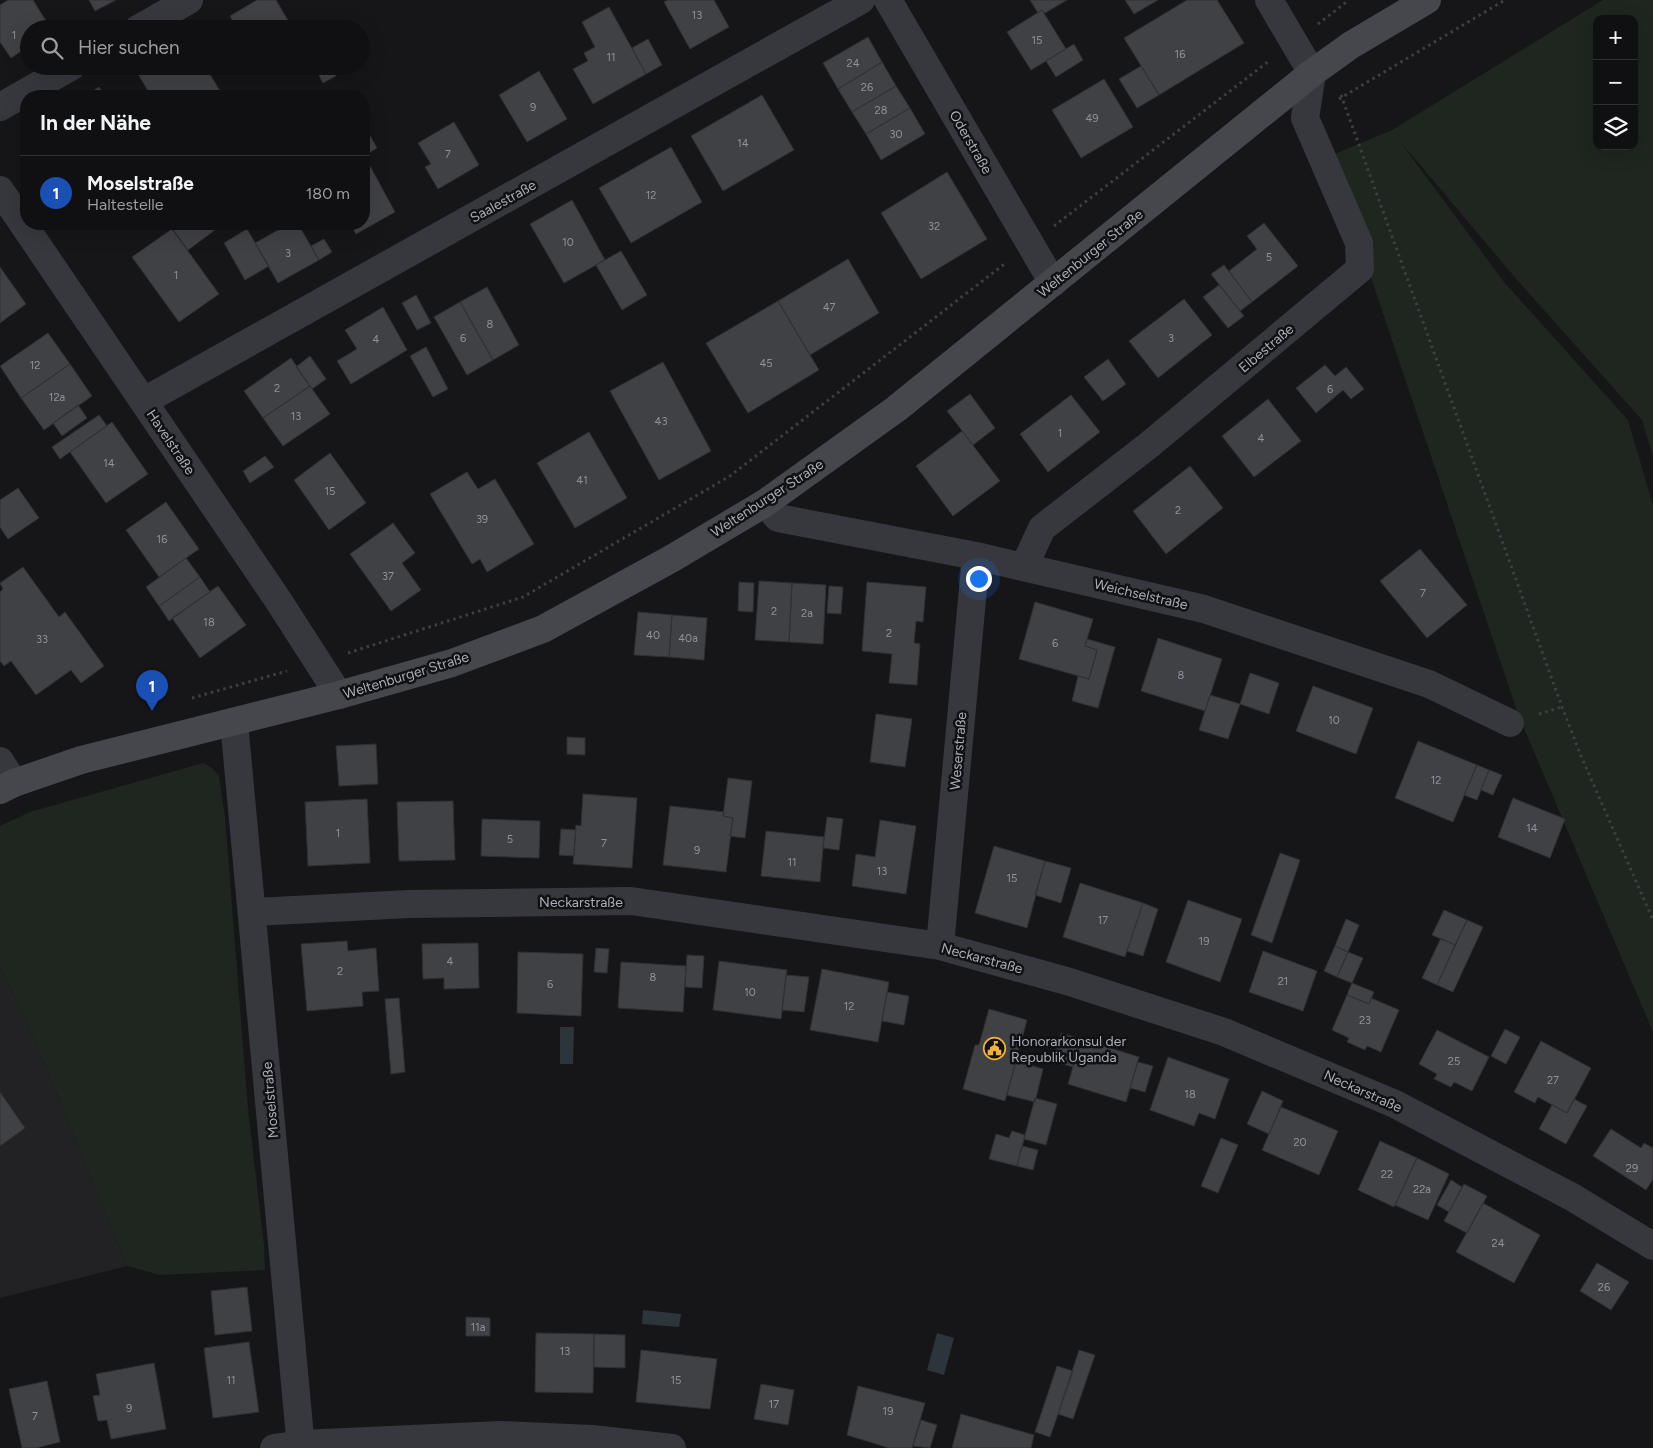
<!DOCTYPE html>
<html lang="de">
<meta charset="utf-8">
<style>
body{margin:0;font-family:Figtree,sans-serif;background:#1e1e20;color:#f1f3f6}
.controls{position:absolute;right:15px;top:15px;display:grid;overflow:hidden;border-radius:10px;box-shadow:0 5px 20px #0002}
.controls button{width:45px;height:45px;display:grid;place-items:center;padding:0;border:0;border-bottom:1px solid #303032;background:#101012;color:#f1f3f6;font:25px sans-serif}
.you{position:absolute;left:978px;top:578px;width:18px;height:18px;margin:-12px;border:4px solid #fff;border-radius:50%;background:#1a73e8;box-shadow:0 0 0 8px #1a73e833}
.badge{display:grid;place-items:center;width:32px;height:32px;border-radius:50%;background:#f2b134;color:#fff;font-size:16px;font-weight:700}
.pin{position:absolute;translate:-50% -41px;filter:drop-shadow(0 1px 2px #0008)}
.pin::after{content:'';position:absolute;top:26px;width:18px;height:15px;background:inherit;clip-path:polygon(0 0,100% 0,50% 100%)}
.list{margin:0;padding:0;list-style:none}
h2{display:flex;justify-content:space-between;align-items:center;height:65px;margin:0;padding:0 20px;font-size:21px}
h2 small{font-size:16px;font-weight:400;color:#9c9d9f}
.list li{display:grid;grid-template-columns:32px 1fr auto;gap:15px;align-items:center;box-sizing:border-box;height:75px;padding:0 20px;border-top:1px solid #303032}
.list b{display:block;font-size:19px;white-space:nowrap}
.list p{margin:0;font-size:16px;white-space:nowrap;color:#9c9d9f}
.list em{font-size:16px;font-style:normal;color:#9c9d9f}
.icon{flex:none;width:28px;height:28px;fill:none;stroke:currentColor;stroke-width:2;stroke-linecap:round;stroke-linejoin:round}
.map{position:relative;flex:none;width:1653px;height:1448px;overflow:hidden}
.search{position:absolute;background:#101012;box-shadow:0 5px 20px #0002;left:20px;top:20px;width:350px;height:55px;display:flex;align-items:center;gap:12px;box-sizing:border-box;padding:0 18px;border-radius:28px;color:#9c9d9f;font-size:19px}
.panel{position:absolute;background:#101012;box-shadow:0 5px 20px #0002;left:20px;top:90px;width:350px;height:140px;border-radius:20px}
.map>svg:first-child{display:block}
.built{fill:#222225}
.green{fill:#1e261f;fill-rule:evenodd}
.water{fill:#2c353c}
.building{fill:#404145;stroke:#303034}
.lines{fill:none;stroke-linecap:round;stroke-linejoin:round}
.path{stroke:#3d3f44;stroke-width:3;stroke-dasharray:2.5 4;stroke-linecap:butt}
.street{stroke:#37383d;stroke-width:28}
.secondary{stroke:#45474d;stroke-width:28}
.labels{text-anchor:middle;stroke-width:5;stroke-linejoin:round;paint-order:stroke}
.number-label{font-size:11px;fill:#8e929b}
.street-label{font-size:14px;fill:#a8adb8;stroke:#111113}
.poi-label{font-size:14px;fill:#a8adb8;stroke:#111113;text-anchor:start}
</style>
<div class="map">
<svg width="1653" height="1448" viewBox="0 0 1653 1448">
<rect width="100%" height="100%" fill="#161618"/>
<!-- built -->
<path class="built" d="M0 966 37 1045 127 1266 0 1298Z"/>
<!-- green -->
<path class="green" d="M1603 0H1653V456L1642 420 1518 281 1399 140 1504 282 1628 420 1653 505V1032L1518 714 1330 156 1392 130ZM1597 19H1634V146H1597Z
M203 763 212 768 219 776 225 817 248 1109 264 1245 265 1270 160 1275 127 1266 37 1045 0 966V826L30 812Z"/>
<!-- water -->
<path class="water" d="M560 1027H574L573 1064H560Z
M643 1310 681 1314 679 1327 642 1324Z
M937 1333 954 1338 944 1375 927 1370Z"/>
<!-- building -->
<path class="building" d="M8 0H33L51 29H29V46L11 58 0 42V5Z
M89 0H116L95 11Z
M257 0H276L293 29H237L230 16Z
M668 0H714L729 27 690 49 664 2Z
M1030 0H1067L1045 13 1042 10 1038 13Z
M1125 0H1158L1134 14Z
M1187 0H1217L1244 43 1159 95 1124 38Z
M609 7 646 74 593 104 573 69 588 61 584 53 595 47 582 22Z
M1042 10 1066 49 1031 70 1007 32Z
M868 37 882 62 838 89 823 63Z
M648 39 662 65 646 74 632 48Z
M1074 44 1083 60 1056 77 1046 61Z
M882 62 896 86 852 112 838 89Z
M152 66H205L223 96H151L138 74Z
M314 66H330L336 76 323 83Z
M1141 66 1159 95 1137 108 1119 79Z
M539 71 567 119 527 142 499 95Z
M1104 79 1133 127 1081 158 1052 110Z
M896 86 910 108 866 134 852 112Z
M99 87 105 96H85Z
M762 95 794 150 723 191 691 136Z
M910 108 925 134 881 160 866 134Z
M454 122 479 165 438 189 425 167 431 164 418 143Z
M364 125 377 148 364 156Z
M671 147 702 202 631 243 599 188Z
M370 166 395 212 356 234 350 224H364V170Z
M947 172 987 239 921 279 881 213Z
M572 200 605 260 564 283 530 224Z
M1264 223 1298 266 1252 302 1229 271 1257 249 1247 236Z
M169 224H212L215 230 188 250Z
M289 224H298L319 260 278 283 255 243Z
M172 229 219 294 179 322 132 257Z
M247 229 269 266 245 280 224 243Z
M324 239 332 252 319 260 311 246Z
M621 251 647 295 622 310 596 265Z
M848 259 879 313 810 355 778 301Z
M1224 265 1252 302 1240 311 1211 274Z
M0 267 26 304 0 323Z
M1219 285 1244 316 1228 328 1203 297Z
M487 287 519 345 493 360 460 302Z
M416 295 431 323 417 330 402 303Z
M1184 299 1212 335 1158 378 1129 341Z
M778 301 819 370 748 413 706 343Z
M460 302 493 360 467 375 434 317Z
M383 307 407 350 351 384 337 361 357 349 345 330Z
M48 333 70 364 21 398 0 366Z
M426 347 448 389 433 397 410 356Z
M310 356 326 379 312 389 296 367Z
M291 358 310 386 263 418 244 391Z
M1108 359 1126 384 1103 401 1084 377Z
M663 362 711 451 659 480 610 391Z
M70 364 92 396 44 430 21 398Z
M1325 365 1335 376 1346 367 1364 389 1351 399 1343 390 1316 413 1296 388Z
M310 386 330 414 283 446 263 418Z
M970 394 995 428 973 445 947 411Z
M1071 395 1100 432 1048 472 1020 434Z
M1268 399 1301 441 1254 477 1222 436Z
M78 405 87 418 62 436 53 423Z
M99 415 107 426 60 459 52 447Z
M112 422 148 474 106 503 70 452Z
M962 431 1000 481 953 516 916 466Z
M589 432 627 498 575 528 537 463Z
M330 453 366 503 329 530 294 480Z
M265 456 274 467 250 483 243 471Z
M1190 466 1223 508 1166 554 1133 511Z
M467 472 478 489 495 479 534 544 487 572 480 559 472 564 430 494Z
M18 488 39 518 8 539 0 527V500Z
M166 502 199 549 159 577 126 530Z
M393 523 415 553 402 563 421 590 391 611 350 554Z
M1420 549 1467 605 1427 638 1380 581Z
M186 558 200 577 159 606 146 587Z
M23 567 59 617 65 612 104 666 81 683 71 670 36 695 11 661 4 666 0 661V592L3 589 0 583Z
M200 577 210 592 169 621 159 606Z
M759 581 792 583 789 642 755 640Z
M739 582 754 583 753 612 738 611Z
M867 582 926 587 923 622 916 621 914 643 920 644 917 685 889 683 892 654 862 651Z
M792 583 826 585 823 644 789 642Z
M218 586 246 625 200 658 172 618Z
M829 586 843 587 841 614 827 613Z
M1035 602 1093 619 1085 646 1097 650 1089 679 1019 659Z
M638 612 672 615 669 657 634 655Z
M672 615 707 618 704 660 669 657Z
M1158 638 1222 659 1205 711 1141 691Z
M1087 639 1115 647 1098 708 1072 701 1078 676 1089 679 1097 650 1085 646Z
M1250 673 1279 683 1269 714 1240 704Z
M1313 686 1373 708 1356 754 1296 731Z
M1210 695 1240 704 1228 739 1199 730Z
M876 714 912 719 905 767 870 762Z
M567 737 585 738V755L567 754Z
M1418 741 1477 765 1453 822 1395 798Z
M376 744 378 784 339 786 336 746Z
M1477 765 1489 770 1477 800 1464 795Z
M1489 770 1502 775 1493 795 1481 790Z
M728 778 752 781 745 838 730 836 733 818 723 816Z
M583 794 637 798 632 868 573 864 576 825 581 826Z
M1513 798 1565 819 1550 858 1498 837Z
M367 799 370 863 308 866 305 802Z
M453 801 455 860 399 861 397 802Z
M670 806 724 812 723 816 733 818 726 872 663 865Z
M827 817 843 819 839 850 823 848Z
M482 819 540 821 539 858 481 856Z
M880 820 916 826 906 894 852 886 856 854 875 857Z
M561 829 576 830 574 856 559 855Z
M766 831 824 837 820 882 761 876Z
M994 846 1045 861 1027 928 975 913Z
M1280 853 1300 860 1272 943 1251 935Z
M1045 861 1071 868 1061 903 1035 895Z
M1080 883 1143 903 1125 957 1063 937Z
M1188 900 1242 919 1220 982 1166 962Z
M1143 903 1158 909 1143 956 1127 951Z
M1444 910 1467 920 1455 945 1432 935Z
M1346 919 1359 925 1348 952 1335 946Z
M1467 920 1483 927 1453 992 1437 985Z
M1441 938 1455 945 1437 985 1422 978Z
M347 941 348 951 376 948 379 991 362 992 363 1006 307 1011 301 944Z
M478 943 479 988 444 989V978L423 979 422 944Z
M1335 946 1348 952 1337 977 1324 971Z
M596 948 609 949 607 973 594 972Z
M1263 951 1317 971 1303 1011 1249 992Z
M518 952 583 954 581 1016 517 1013Z
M1348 952 1363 958 1352 983 1337 977Z
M687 955 704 956 702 988 685 987Z
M719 961 787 970 781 1019 713 1010Z
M621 962 686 966 683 1012 618 1008Z
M822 969 889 982 878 1042 810 1030Z
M786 975 809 977 804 1012 782 1010Z
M1352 983 1374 992 1369 1004 1347 995Z
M887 992 909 996 904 1025 882 1021Z
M1347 995 1369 1004 1371 998 1399 1010 1381 1052 1367 1046 1365 1050 1347 1042 1349 1038 1332 1030Z
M399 998 405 1072 391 1074 385 999Z
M989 1009 1027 1020 1005 1101 963 1089 975 1045H979Z
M1505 1029 1520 1037 1506 1064 1491 1056Z
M1437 1030 1489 1057 1472 1091 1454 1082 1451 1087 1434 1079 1437 1074 1419 1064Z
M1061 1033 1081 1039 1073 1067 1052 1061Z
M1081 1039 1139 1057 1126 1102 1068 1084Z
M1541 1041 1591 1068 1567 1113 1538 1097 1535 1103 1514 1092Z
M1168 1057 1229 1079 1215 1119 1199 1113 1194 1126 1150 1110Z
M1016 1061 1043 1069 1035 1102 1007 1095Z
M1138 1062 1153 1066 1145 1092 1130 1088Z
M1262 1091 1283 1101 1269 1134 1247 1124Z
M0 1092 25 1128 0 1146Z
M1035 1098 1057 1104 1046 1145 1024 1139Z
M1574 1099 1587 1106 1566 1144 1539 1129 1552 1105 1567 1113Z
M1281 1107 1338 1131 1319 1175 1262 1150Z
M1611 1129 1641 1148 1644 1143 1653 1148V1179L1646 1190 1593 1156Z
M1012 1131 1025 1135 1017 1166 989 1159 996 1134 1009 1138Z
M1221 1138 1238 1145 1218 1193 1201 1186Z
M1380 1141 1417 1158 1394 1207 1358 1190Z
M1022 1146 1038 1150 1033 1170 1017 1166Z
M1417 1158 1449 1174 1428 1220 1395 1205Z
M1451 1180 1462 1187 1449 1212 1437 1205Z
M1464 1184 1487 1196 1467 1233 1444 1221Z
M1483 1203 1540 1235 1514 1283 1456 1252Z
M1597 1263 1629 1282 1611 1310 1580 1291Z
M247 1287 252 1331 215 1335 211 1291Z
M466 1317 490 1318V1336H466Z
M536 1333 594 1334 593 1393 535 1392Z
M594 1334 625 1335V1368L594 1367Z
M249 1342 259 1412 213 1418 204 1348Z
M641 1350 717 1359 710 1409 636 1402Z
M1079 1350 1095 1355 1073 1419 1058 1414Z
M154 1363 166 1429 111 1439 107 1420 98 1421 93 1396 100 1395 96 1374Z
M1057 1366 1073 1371 1050 1437 1035 1432Z
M47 1381 60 1442 36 1448H22L9 1389Z
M761 1384 794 1390 788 1425 754 1419Z
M858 1386 925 1403 912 1448H889L847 1435Z
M961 1414 1034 1435 1031 1448H952Z
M921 1420 937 1425 930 1448 913 1446Z"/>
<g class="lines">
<!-- path -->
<path class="path" d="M1318 24 1349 0
M1341 95 1562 707 1581 756 1653 920
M1339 99 1505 0
M1054 226 1269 61
M348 653 523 597 730 476 1007 262
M192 698 287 671
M1539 714 1562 707"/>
<!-- street -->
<path class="street" d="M888 0 1053 283
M138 29 189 0
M0 107 72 66
M0 190 278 600 339 695
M144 401 861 0
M765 503 778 518 976 556 1204 609 1429 684 1510 723
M1024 567 1042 528 1149 445 1360 269 1359 243 1305 118 1312 73 1269 0
M234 722 301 1448
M0 761 14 783
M253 912 409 904 631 901 940 946 1070 982 1224 1032 1395 1104 1572 1197 1653 1246
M940 946 976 556
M274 1448 301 1444 501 1435 592 1439 672 1448"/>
<!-- secondary -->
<path class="secondary" d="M0 790 14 783 81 760 339 695 452 663 543 629 671 559 765 503 896 409 1312 73 1351 45 1427 0"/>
</g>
<!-- icons -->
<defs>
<symbol id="civic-ring" viewBox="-11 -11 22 22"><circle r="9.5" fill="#111113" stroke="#f2b134" stroke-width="1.5"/><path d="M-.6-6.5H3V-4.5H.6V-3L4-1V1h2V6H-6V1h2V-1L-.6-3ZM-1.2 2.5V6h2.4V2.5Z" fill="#f2b134"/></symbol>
</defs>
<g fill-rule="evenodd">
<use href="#civic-ring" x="982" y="1036" width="25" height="25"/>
</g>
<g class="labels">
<!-- number labels -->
<g class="number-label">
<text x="697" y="19">13</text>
<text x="14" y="39">1</text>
<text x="1037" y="44">15</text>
<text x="1180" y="58">16</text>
<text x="611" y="61">11</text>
<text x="853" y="67">24</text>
<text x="867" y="91">26</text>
<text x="533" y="111">9</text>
<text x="881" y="114">28</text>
<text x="1092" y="122">49</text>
<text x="896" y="138">30</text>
<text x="743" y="147">14</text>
<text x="448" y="158">7</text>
<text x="651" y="199">12</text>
<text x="934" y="230">32</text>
<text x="568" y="246">10</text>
<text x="288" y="257">3</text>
<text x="1269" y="261">5</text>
<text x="176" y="279">1</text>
<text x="829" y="311">47</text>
<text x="490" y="328">8</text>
<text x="463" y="342">6</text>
<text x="1171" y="342">3</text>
<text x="376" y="343">4</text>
<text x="766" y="367">45</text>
<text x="35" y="369">12</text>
<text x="277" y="392">2</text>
<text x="1330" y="393">6</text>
<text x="57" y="401">12a</text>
<text x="296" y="420">13</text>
<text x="661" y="425">43</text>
<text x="1060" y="437">1</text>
<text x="1261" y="442">4</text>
<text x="109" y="467">14</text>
<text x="582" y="484">41</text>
<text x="330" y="495">15</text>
<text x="1178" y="514">2</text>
<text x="482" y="523">39</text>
<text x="162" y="543">16</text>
<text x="388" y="580">37</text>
<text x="1423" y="597">7</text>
<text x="774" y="615">2</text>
<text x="807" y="617">2a</text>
<text x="209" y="626">18</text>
<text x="889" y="637">2</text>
<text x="653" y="639">40</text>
<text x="688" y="642">40a</text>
<text x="42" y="643">33</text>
<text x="1055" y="647">6</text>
<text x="1181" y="679">8</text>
<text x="1334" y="724">10</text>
<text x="1436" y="784">12</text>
<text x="1532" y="832">14</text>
<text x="338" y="837">1</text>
<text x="510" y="843">5</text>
<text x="604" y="847">7</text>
<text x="697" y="854">9</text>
<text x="792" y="866">11</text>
<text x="882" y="875">13</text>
<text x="1012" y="882">15</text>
<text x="1103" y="924">17</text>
<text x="1204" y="945">19</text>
<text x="450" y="965">4</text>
<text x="340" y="975">2</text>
<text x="653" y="981">8</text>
<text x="1283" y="985">21</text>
<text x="550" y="988">6</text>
<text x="750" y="996">10</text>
<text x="849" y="1010">12</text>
<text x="1365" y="1024">23</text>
<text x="1454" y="1065">25</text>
<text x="1553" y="1084">27</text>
<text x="1190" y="1098">18</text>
<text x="1300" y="1146">20</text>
<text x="1632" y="1172">29</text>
<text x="1387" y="1178">22</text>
<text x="1422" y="1193">22a</text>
<text x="1498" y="1247">24</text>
<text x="1604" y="1291">26</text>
<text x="478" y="1331">11a</text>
<text x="565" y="1355">13</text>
<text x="231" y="1384">11</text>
<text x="676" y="1384">15</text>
<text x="774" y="1408">17</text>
<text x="129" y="1412">9</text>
<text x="888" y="1415">19</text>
<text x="35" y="1420">7</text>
</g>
<!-- street labels -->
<g class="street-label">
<text transform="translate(971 142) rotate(60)" y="5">Oderstraße</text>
<text transform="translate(503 201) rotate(-29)" y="5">Saalestraße</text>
<text transform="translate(1090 253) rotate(-39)" y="5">Weltenburger Straße</text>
<text transform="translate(1266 348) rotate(-40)" y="5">Elbestraße</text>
<text transform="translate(171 442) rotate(56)" y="5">Havelstraße</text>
<text transform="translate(767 498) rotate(-33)" y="5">Weltenburger Straße</text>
<text transform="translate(1141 594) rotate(13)" y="5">Weichselstraße</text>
<text transform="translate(406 675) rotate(-17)" y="5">Weltenburger Straße</text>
<text transform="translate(958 751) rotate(-85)" y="5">Weserstraße</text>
<text x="581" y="907">Neckarstraße</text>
<text transform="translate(982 958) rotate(15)" y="5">Neckarstraße</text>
<text transform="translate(1363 1091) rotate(24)" y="5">Neckarstraße</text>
<text transform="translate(270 1100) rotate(-95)" y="5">Moselstraße</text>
</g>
<!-- poi labels -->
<g class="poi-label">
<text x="1011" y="1046">Honorarkonsul der<tspan x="1011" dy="16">Republik Uganda</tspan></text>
</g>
</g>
</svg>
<div class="controls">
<button>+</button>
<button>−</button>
<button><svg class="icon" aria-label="layers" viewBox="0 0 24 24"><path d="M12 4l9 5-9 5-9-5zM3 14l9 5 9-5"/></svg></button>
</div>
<div class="you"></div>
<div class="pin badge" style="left:152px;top:711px;background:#1a4fb4">1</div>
<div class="search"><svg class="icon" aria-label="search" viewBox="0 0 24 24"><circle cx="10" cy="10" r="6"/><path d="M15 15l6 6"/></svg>Hier suchen</div>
<section class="panel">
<h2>In der Nähe<small></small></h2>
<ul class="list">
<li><span class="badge" style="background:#1a4fb4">1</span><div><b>Moselstraße</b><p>Haltestelle</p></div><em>180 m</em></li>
</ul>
</section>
</div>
